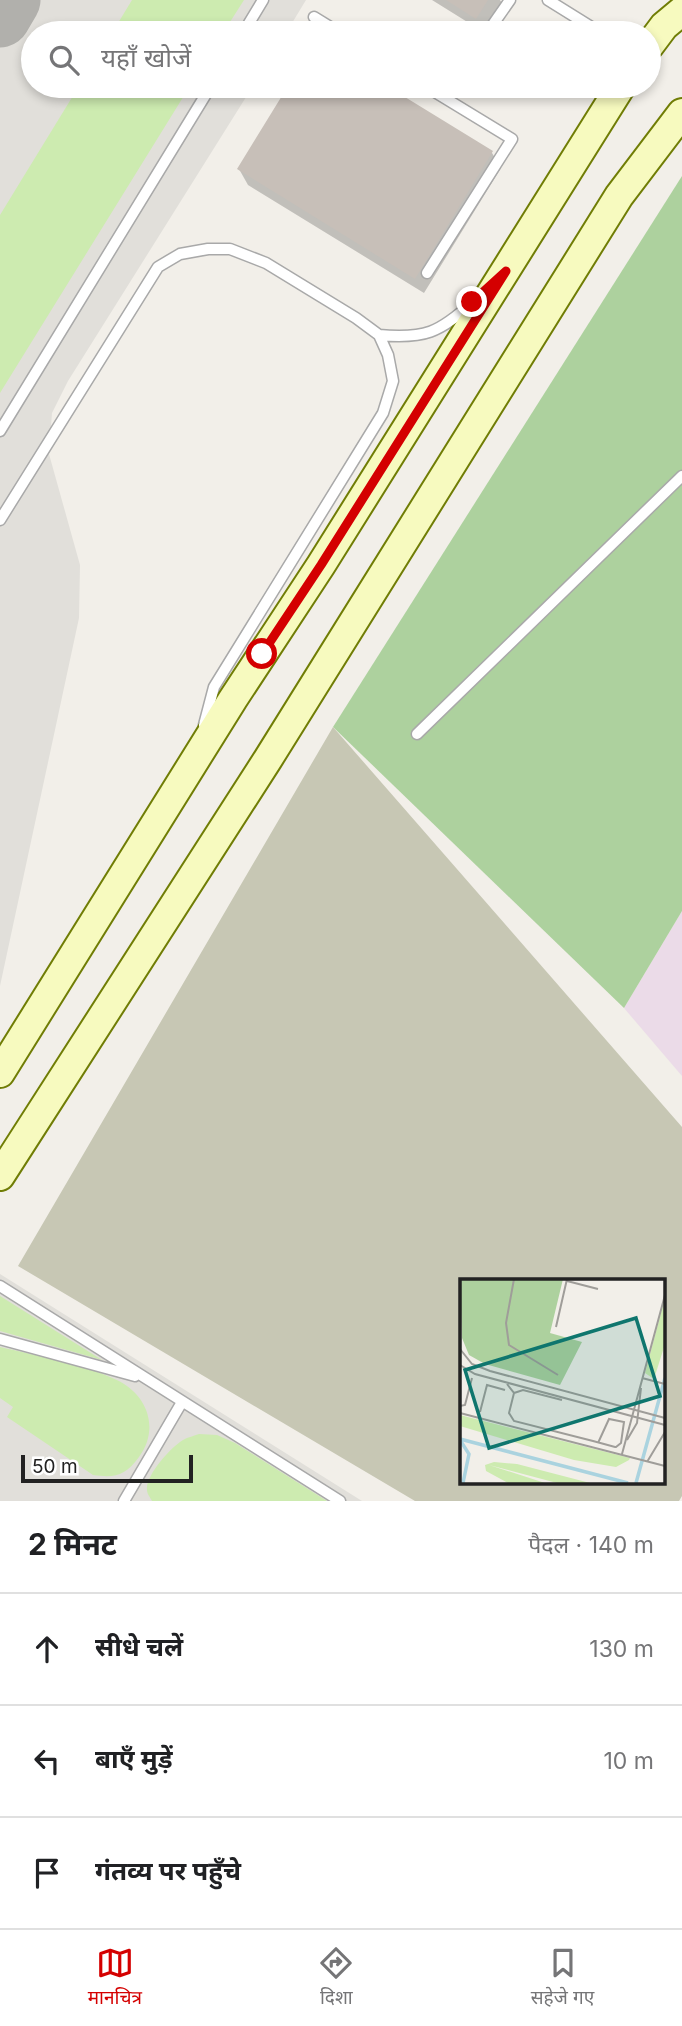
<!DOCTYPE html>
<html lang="hi">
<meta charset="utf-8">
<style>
body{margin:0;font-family:Inter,"Noto Sans Devanagari",sans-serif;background:#f6f6f6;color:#202124}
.scale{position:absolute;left:21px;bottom:18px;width:172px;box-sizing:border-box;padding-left:7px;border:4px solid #222;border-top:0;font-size:19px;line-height:24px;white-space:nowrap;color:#222;-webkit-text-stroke:5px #fff;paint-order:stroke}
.stop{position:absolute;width:21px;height:21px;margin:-16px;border:5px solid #d40000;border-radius:50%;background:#fff}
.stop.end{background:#d40000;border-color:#fff;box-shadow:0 2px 7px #0008}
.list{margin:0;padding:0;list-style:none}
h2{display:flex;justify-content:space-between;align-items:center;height:91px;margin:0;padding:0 28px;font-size:30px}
h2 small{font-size:23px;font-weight:400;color:#757577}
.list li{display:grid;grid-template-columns:46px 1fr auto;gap:21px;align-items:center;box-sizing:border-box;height:112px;padding:0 28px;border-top:2px solid #e0e0e0}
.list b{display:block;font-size:26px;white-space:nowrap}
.list em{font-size:23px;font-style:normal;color:#757577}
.icon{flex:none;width:38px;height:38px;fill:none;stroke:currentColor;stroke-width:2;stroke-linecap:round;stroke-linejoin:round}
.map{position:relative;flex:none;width:682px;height:1501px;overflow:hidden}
.search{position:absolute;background:#fff;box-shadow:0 4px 10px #0003;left:21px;right:21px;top:21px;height:77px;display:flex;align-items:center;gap:18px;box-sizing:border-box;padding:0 24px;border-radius:38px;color:#757577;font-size:26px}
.sheet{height:427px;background:#fff}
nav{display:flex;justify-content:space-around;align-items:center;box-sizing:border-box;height:98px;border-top:2px solid #e0e0e0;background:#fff;font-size:19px;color:#757577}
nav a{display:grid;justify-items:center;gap:4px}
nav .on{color:#d40000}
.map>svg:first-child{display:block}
.industrial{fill:#ebdbe8}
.airport{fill:#e1dfda}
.construction{fill:#c7c7b4;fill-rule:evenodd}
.grass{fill:#cdebb0}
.forest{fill:#add19e}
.shadow{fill:#0003}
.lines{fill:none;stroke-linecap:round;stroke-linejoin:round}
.taxiway{stroke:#b1b0ac;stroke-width:61}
.building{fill:#c7bfb8}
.lane-casing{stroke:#a9a9a9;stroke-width:13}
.secondary-casing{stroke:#707d05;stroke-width:32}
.lane{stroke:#fff;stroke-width:10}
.secondary{stroke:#f7fabf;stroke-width:28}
.route{stroke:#d40000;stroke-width:9}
.inset-river{fill:none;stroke:#aad3df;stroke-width:3.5}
.inset-road{fill:none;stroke:#9f9d99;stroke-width:2}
.view{fill:#0f766e;fill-opacity:0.15;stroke:#0f766e;stroke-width:3.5}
.inset-edge{fill:none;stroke:#222;stroke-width:3.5}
</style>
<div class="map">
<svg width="682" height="1501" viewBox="0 0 682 1501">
<rect width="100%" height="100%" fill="#f2efe9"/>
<!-- industrial -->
<path class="industrial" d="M682 911V1076L624 1008Z"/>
<!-- airport -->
<path class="airport" d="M0 0H306L286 33H33V86H253L68 381 52 413 49 454 80 565 79 618 0 986Z
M0 1274 362 1501H0Z"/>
<!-- construction -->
<path class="construction" d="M333 727 682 1127V1496L679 1501H415L18 1266ZM462 1280H663V1482H462Z"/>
<!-- grass -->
<path class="grass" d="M132 0H244L223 33H112Z
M79 86H190L0 393V215Z
M0 1296 102 1360 0 1331Z
M0 1347C38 1356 84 1364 119 1381 149 1397 159 1430 139 1457 125 1476 115 1478 93 1475L7 1417 13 1407 0 1398Z
M199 1434 217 1435 235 1443 327 1501H152C150 1497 147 1494 147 1490 145 1476 171 1447 183 1440 188 1437 194 1436 199 1434Z"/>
<!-- forest -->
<path class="forest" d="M682 176V911L624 1008 333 727Z"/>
<!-- shadow -->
<path class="shadow" d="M432 0H500L503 5 485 33Z
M290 86H384L492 153 501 168 424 293 248 185 239 169Z"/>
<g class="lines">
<!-- taxiway -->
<path class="taxiway" d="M0 17 10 0"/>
</g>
<!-- building -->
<path class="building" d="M446 0H488L476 19Z
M288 86H387L493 151 415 279 237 169Z"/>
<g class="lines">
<defs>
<path id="lane" d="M548 0 601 33
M314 17 340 33
M243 33 263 0
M487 33 510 0
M425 86 512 139 427 273
M379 335C425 339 439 333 473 302
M0 431 211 86
M0 520 158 267 180 254 208 249H230L266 263 356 318 379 335 388 355 393 381 383 413 214 687 204 725
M417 734 682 476
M0 1286 340 1501
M0 1339 135 1376
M124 1501 182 1402"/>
<path id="secondary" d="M649 46 664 26 682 11
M0 1073 233 699 321 565 621 86
M0 1176 268 759 619 196 682 113"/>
</defs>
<!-- lane casing -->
<use href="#lane" class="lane-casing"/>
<!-- secondary casing -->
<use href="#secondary" class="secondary-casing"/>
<!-- lane -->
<use href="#lane" class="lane"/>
<!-- secondary -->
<use href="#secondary" class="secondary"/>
</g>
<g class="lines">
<!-- route -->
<path class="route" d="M262 654 321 565 506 271 472 302"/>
</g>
<!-- overview -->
<g transform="translate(460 1279)">
<rect width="205" height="205" fill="#f2efe9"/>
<path d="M205 19V65L194 100 185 94ZM0 136 170 179 169 181 156 188 114 181 0 147ZM34 183 57 185 130 204H97L29 186 85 204H48L26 192 25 186Z" fill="#cdebb0"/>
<path d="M0 0H103L90 54 122 63 100 106 25 85 9 76 2 59Z" fill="#add19e"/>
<path class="inset-river" d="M0 160 168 204M0 161 9 175 3 204M176 204 205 99"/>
<path class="inset-road" d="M54 0 46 44 49 66 98 96M107 2 138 10M96 48 107 0M0 70 12 85 30 92 205 139M0 86 15 95 205 146M182 99 205 105M47 105 54 114 49 134 54 142 133 162 155 168H156L161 164 164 143 149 140 138 164M54 114 63 111 102 121M0 127 5 126 12 99M20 133 27 106 45 111M0 134 205 187M167 161 177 144 181 109M162 175 205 16M187 183 205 153"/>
<path class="view" d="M176 39 200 117 29 169 5 91Z"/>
<rect width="205" height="205" class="inset-edge"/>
</g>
</svg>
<div class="scale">50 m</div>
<div class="stop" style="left:262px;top:654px"></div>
<div class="stop end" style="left:472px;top:302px"></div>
<div class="search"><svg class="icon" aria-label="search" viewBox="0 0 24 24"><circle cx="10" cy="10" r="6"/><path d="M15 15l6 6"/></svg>यहाँ खोजें</div>
</div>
<section class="sheet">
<h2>2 मिनट<small>पैदल · 140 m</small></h2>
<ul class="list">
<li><svg class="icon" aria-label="ahead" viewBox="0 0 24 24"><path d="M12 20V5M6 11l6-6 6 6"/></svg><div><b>सीधे चलें</b></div><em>130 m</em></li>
<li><svg class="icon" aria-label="left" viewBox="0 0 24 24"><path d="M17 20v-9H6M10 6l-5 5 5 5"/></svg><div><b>बाएँ मुड़ें</b></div><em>10 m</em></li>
<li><svg class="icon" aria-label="arrive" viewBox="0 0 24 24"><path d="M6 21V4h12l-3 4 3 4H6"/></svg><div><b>गंतव्य पर पहुँचे</b></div></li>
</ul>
</section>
<nav>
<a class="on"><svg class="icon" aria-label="map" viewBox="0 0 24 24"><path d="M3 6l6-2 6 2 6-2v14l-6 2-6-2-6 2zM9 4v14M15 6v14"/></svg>मानचित्र</a>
<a><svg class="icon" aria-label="directions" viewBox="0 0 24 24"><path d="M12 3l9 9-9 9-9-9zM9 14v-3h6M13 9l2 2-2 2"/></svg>दिशा</a>
<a><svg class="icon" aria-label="saved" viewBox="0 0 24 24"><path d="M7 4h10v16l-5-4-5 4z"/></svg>सहेजे गए</a>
</nav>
